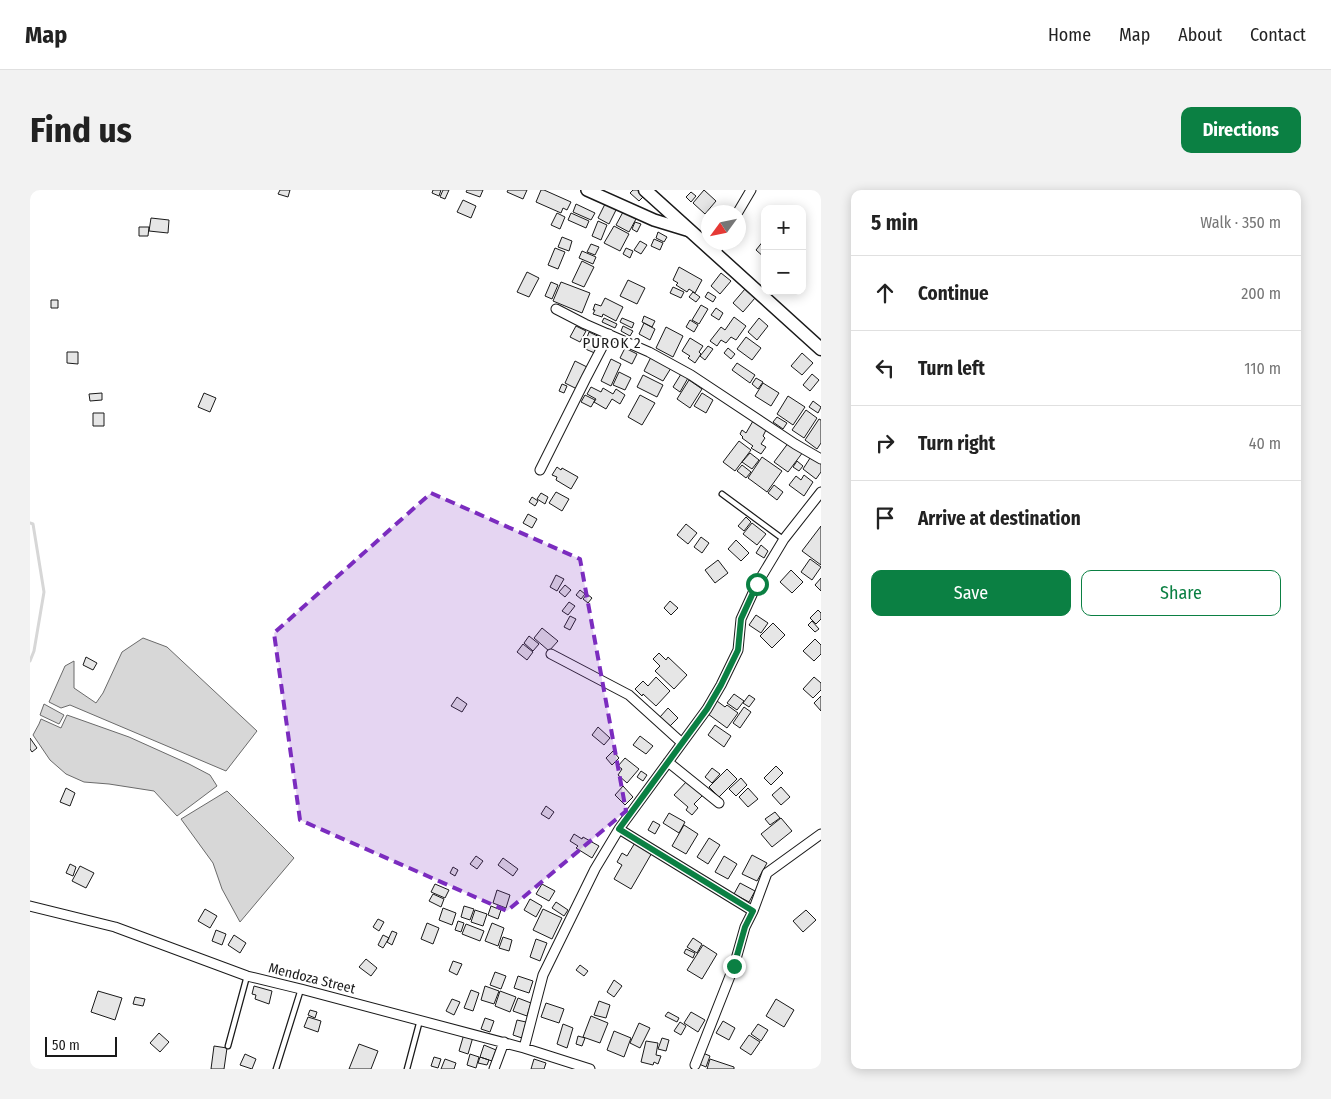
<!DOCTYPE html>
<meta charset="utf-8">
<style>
body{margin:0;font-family:"Fira Sans Condensed",sans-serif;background:#f2f2f2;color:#222}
.controls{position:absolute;right:15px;top:15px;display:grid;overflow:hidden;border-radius:10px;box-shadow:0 2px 12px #0003}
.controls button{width:45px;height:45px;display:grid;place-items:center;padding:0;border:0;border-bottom:1px solid #e0e0e0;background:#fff;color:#222;font:25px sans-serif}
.compass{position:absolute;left:671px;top:15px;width:45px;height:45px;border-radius:50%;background:#fff;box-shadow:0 2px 12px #0003;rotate:237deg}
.scale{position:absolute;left:15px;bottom:12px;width:72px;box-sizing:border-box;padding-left:5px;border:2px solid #1a1a1a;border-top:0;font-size:14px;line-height:18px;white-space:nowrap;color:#1a1a1a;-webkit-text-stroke:4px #fff;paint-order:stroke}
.stop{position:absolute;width:15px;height:15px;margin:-11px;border:4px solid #0b8043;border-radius:50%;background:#fff}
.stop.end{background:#0b8043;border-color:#fff;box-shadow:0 1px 5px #0008}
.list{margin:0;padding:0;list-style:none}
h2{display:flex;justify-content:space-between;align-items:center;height:65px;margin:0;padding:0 20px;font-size:21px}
h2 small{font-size:16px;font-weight:400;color:#767676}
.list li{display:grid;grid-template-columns:32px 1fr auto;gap:15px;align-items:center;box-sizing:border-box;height:75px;padding:0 20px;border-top:1px solid #e0e0e0}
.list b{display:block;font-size:19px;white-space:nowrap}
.list em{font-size:16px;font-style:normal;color:#767676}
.actions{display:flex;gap:10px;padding:15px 20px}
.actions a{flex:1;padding:11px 0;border:1px solid #0b8043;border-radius:10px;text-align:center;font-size:18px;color:#0b8043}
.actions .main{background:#0b8043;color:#fff}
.icon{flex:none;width:28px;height:28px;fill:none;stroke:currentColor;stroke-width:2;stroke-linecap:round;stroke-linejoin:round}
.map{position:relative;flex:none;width:791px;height:879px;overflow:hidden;border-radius:10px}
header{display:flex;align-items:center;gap:30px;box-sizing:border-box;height:70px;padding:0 25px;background:#fff;border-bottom:1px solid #e0e0e0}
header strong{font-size:24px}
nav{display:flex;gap:28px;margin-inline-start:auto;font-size:18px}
.intro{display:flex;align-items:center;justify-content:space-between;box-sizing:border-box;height:120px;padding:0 30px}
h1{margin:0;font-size:35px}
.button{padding:12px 22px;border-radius:10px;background:#0b8043;color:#fff;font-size:18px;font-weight:700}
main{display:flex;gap:30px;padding:0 30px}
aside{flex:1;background:#fff;border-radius:10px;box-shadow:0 2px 12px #0003}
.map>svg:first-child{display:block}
.water{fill:#d7d7d7;stroke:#6a6a6a}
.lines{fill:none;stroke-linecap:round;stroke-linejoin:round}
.stream{stroke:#d7d7d7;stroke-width:3}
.building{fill:#e6e6e6;stroke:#1a1a1a}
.service-casing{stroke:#1a1a1a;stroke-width:7}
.minor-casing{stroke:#1a1a1a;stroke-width:11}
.tertiary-casing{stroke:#1a1a1a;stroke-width:14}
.secondary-casing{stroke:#1a1a1a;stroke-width:15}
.service{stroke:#fff;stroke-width:4.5}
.minor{stroke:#fff;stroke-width:9}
.tertiary{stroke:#fff;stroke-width:11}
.secondary{stroke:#fff;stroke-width:12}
.route{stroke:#0b8043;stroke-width:6}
.marked{fill:#7b2cbf;fill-opacity:0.2;stroke:#7b2cbf;stroke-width:4;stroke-dasharray:10 6;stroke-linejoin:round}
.labels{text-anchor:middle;stroke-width:4;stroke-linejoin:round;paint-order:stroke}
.street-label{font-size:14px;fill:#1a1a1a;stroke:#fff}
.neighbourhood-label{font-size:15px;letter-spacing:1px;fill:#1a1a1a;stroke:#fff}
</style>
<header>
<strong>Map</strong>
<nav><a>Home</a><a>Map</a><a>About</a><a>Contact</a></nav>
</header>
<div class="intro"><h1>Find us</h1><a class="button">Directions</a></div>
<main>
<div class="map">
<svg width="791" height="879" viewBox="0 0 791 879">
<rect width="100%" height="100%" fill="#fff"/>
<!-- water -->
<path class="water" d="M113 448 137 457 227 541 196 581 40 515 31 518 19 512 35 476 44 471V498L66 513 73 503 92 462Z
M14 514 34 525 29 534 10 525Z
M37 525 99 547 159 574 180 585 187 596 147 626 124 601 79 594 54 592 36 584 20 570 3 545 9 534 11 529 31 538Z
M197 601 264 668 210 732 192 699 183 673 151 629Z"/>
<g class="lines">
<!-- stream -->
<path class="stream" d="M0 333 3 334 14 402 4 461 0 471"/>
</g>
<!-- building -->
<path class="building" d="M250 0H260L258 7 248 4Z
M403 0H411L409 6 402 3Z
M413 0H419L415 9 410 7Z
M437 0H453L450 7 436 2Z
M478 0H497L493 9 477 2Z
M511 0H514L541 12 537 20 533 18 531 23 506 12Z
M603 0H612L616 4 609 11 600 3Z
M674 0 686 11 675 24 663 13Z
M661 2 666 6 661 12 656 7Z
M433 10 446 16 441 28 427 22Z
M546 14 565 23 561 30 543 22Z
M575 14 586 20 579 34 568 28Z
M593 22 606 29 599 42 586 35Z
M527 23 535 27 530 39 521 35Z
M541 23 559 31 556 38 538 30Z
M121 28 139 30 138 43 119 41Z
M568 31 577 35 571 50 562 46Z
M605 32 611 34 607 42 602 39Z
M584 36 599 44 590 61 574 53Z
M109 37H119L118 46H109Z
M628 42 637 47 634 52 626 48Z
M532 47 542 51 539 61 528 57Z
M624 49 633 53 630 60 621 56Z
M734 50H735V68L726 60Z
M610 51 617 55 611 64 604 60Z
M561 54 569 57 565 65 557 62Z
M525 58 535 62 528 79 518 75Z
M596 58 603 61 600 68 593 64Z
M552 61 566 67 563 74 549 68Z
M552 71 564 77 554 97 542 92Z
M649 77 672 90 665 103 659 99 657 102 646 95 648 93 643 90Z
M497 82 509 88 499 107 487 102Z
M691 83 701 91 690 104 681 96Z
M598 90 615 98 607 114 590 106Z
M521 92 528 95 522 109 515 106Z
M531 92 560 103 552 123 523 111Z
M643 97 654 102 651 108 640 103Z
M715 99 725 108 713 122 703 113Z
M663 102 670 107 666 112 659 107Z
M678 102 686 107 683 112 675 107Z
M575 108 593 117 586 131 573 124 572 127 563 124 565 120H563L565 114 571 116Z
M21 110H28V118H21Z
M671 115 678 119 669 134 662 130Z
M686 118 693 123 689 130 681 125Z
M614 126 625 131 622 137 612 132Z
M704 127 716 136 706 150 701 147 696 153 691 150 687 156 680 151 691 137 695 140Z
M574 128 587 134 585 138 572 132Z
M592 128 604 133 602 138 590 132Z
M729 128 738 136 727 150 718 142Z
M660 130 668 135 664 142 656 137Z
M614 133 625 139 620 150 609 144Z
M546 136 556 141 550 152 540 147Z
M593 136 603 141 600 146 591 141Z
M636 137 653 146 643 167 626 158Z
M559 142 574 149 567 164 553 158Z
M716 147 731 158 722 170 707 159Z
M660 148 673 156 669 162 671 164 665 173 658 168 660 166 652 161Z
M678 156 683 159 675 170 670 166Z
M595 158 607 164 602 174 590 168Z
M698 158 705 164 701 169 694 163Z
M37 162H48V174L37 173Z
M772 163 783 173 772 185 761 176Z
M621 167 641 178 633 191 614 181Z
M581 169 591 174 581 196 571 191Z
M545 171 559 178 549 200 535 193Z
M707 173 725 185 720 193 702 180Z
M589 182 601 188 595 200 583 195Z
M651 184 658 188 650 202 643 197Z
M782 184 789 190 780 201 773 195Z
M613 185 633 195 627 207 607 197Z
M726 188 733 192 728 199 722 194Z
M659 190 672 199 660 218 647 209Z
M733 193 749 203 741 216 725 206Z
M532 194 537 196 534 203 529 201Z
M561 197 571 202 573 198 583 204 586 199 595 205 590 214 582 209 576 219 564 212 566 209 557 204Z
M72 203V210L60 211 59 204Z
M174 203 186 208 180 222 168 217Z
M672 203 683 210 676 223 664 216Z
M555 205 565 210 561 217 551 212Z
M610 205 625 213 612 235 598 227Z
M758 206 775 217 763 235 747 224Z
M783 211 791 217 788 223 779 217Z
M776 220 787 228 774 248 762 240Z
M63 223H74V236H63Z
M747 227 757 233 753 239 743 232Z
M789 229 791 230V253L787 259 775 250Z
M723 231 736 240 733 246 735 248 731 254 736 257 731 264 721 258 723 256 712 248 713 247 710 244 712 240 716 243Z
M709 251 721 260 705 281 693 272Z
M759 252 773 262 758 282 744 272Z
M720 263 729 270 722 279 712 272Z
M782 265 791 272V282L786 289 773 279Z
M732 267 752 281 737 302 718 288Z
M767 271 773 276 769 281 763 277Z
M712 275 721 282 716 288 707 281Z
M527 277 531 280 532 278 548 287 541 299 526 290 527 287 522 285Z
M774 285 783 292 774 306 759 295 766 286 771 290Z
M744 295 753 302 747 310 738 303Z
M526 302 539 309 532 321 519 313Z
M511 303 518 307 515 314 507 309Z
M502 307 508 311 505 316 499 312Z
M498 324 507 329 502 338 493 333Z
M716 327 721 332 714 341 708 336Z
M722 333 736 344 727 355 713 344Z
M656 334 667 343 658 354 647 345Z
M791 336V375L772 361Z
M671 347 679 353 672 363 664 357Z
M706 350 719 363 711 371 698 359Z
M731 355 738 361 734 368 726 363Z
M780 369 791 377 782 390 771 382Z
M688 370 698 383 685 393 675 380Z
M761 380 773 392 762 403 750 392Z
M526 385 534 389 527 401 520 397Z
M791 388V401L785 395Z
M535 395 541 400 535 407 529 402Z
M550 400 555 404 551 409 546 405Z
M557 404 562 408 558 413 553 409Z
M640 411 648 418 641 425 634 418Z
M539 412 545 416 538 425 532 421Z
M788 420 791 423V429L786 434 780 428Z
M726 425 738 433 731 443 719 435Z
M540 426 546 429 540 440 534 437Z
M782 431 789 439 785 442 778 435Z
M743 433 755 445 742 458 730 446Z
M512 438 528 451 519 461 504 448Z
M499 446 509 454 503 461 494 453Z
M785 449 791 455V464L784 471 773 461Z
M493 454 503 462 497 470 487 462Z
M629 463 636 470 638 467 657 485 644 499 625 481 630 476 623 469Z
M56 467 67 473 63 480 53 475Z
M626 487 640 501 626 516 613 504 612 506 605 499 613 491 618 496Z
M784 487 791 493V500L783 508 773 499Z
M704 504 714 511 707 520 697 513Z
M719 505 725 509 719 517 713 513Z
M791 506V521L784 513Z
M427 507 437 514 432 522 421 516Z
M687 511 695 517 697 515 708 523 697 538 678 524Z
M714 517 721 522 710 538 703 533Z
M638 518 648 528 640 536 630 527Z
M685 535 701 546 694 557 678 545Z
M568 537 580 548 574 555 562 545Z
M610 546 623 556 616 564 603 555Z
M0 548 7 558 2 562 0 559Z
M583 561 589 568 582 575 576 568Z
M595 568 609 579 597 593 588 585 592 579 588 576Z
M746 576 753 583 741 595 734 588Z
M682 578 690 584 682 593 675 587Z
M697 579 707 589 689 607 679 597Z
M611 581 617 585 613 591 607 587Z
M711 588 717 595 706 606 699 599Z
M657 591 673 605 664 614 668 618 662 625 656 620 658 617 644 605Z
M593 596 603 607 595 615 585 605Z
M751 597 760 607 751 615 742 605Z
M36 598 45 603 40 616 30 612Z
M718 598 728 609 718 617 709 607Z
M516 616 524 622 519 629 511 624Z
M745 622 750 628 740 635 735 629Z
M639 623 655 632 649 643 633 633Z
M751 628 762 641 742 657 731 644Z
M623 631 630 635 625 644 618 640Z
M654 635 668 644 656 664 642 656Z
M544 644 552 649 553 647 569 656 562 668 546 658 548 656 540 651Z
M679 648 690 655 678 674 667 667Z
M606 651 623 661 601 699 584 689 592 675 587 672 592 663 597 666Z
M722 665 737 673 727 691 712 684Z
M446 666 453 671 447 679 440 674Z
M694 666 707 674 698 689 685 682Z
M473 668 488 679 483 686 468 675Z
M40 674 46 677 43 686 36 683Z
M50 676 64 683 56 698 42 691Z
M423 677 428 680 425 686 420 683Z
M710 693 725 701 719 712 704 704Z
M405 694 419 700 415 708 401 702Z
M512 694 525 701 519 711 506 704Z
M467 700 480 705 476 718 463 713Z
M403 704 414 709 411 717 399 711Z
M500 709 512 716 506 727 494 720Z
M526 712 538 720 534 726 522 718Z
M434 716 444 719 440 730 431 727Z
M461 716 471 720 468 729 458 725Z
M413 718 426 723 422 735 409 730Z
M175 719 187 726 180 738 168 731Z
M513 719 532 728 522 749 503 740Z
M445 720 457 724 453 736 441 732Z
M776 720 786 730 773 742 763 731Z
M348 729 354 732 349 741 343 737Z
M428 731 434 733 431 742 425 740Z
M397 733 409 738 403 754 391 749Z
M462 733 474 738 468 756 455 751Z
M436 734 454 741 450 751 432 744Z
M186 740 196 744 192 755 182 751Z
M362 741 367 743 362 755 357 752Z
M204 745 216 753 210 763 198 755Z
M353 745 359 748 353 758 348 755Z
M473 747 482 750 479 761 469 758Z
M663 748 672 754 667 763 657 757Z
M506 749 517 753 510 771 500 767Z
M673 755 687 764 672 789 657 780Z
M656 759 665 763 663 768 654 763Z
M336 769 347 778 341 786 329 777Z
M423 771 432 774 427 785 419 781Z
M550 775 558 781 554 786 546 780Z
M465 782 476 786 471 799 460 795Z
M488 786 503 791 499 803 484 798Z
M584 790 592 796 584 807 577 802Z
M224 796 242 801 239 814 225 809 226 805 222 804Z
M455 796 469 801 464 814 451 810Z
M441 800 449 803 443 821 434 818Z
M68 801 92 808 85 830 61 822Z
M470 801 486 807 480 822 465 816Z
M105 807 115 809 113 816 103 814Z
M488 808 501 813 497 826 483 821Z
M422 809 430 812 424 825 416 821Z
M746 809 764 820 754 837 736 826Z
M569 811 580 815 576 828 564 825Z
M516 813 534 819 529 833 511 827Z
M280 820 287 822 285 828 278 825Z
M638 822 649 828 647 832 635 826Z
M661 822 675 830 668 842 654 833Z
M561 826 578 833 570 853 553 847Z
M278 827 291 831 288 842 274 837Z
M455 828 464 831 460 842 451 839Z
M487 830 496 832 492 848 483 845Z
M693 831 705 838 699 850 686 843Z
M650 832 656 836 651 845 644 841Z
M609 833 620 838 610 858 600 853Z
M533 834 543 838 537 858 527 854Z
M728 834 738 840 731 851 721 844Z
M584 841 601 848 594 867 577 860Z
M129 843 139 852 130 862 120 853Z
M434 844 443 847 438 864 429 861Z
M719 845 730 852 721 865 710 858Z
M548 846 555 848 552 856 546 854Z
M632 848 639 850 636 861 628 859Z
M616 851 628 853 626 865 631 866 628 874 624 872 623 875 611 872Z
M329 854 348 861 341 879H319Z
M454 855 466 860 462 871 450 867Z
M184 856 197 858 194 879H181Z
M673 863 680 866 676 877 669 874Z
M215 864 226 869 222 879 210 875Z
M440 864 449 867 446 878 437 875Z
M404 867 411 869 408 878 401 876Z
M450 867 459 870 457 875 448 873Z
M415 869 426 873 424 879H411Z
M504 869 516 873 514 879H501Z
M680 869 704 877V879H677Z"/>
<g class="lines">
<defs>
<path id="service" d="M692 304 753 349
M198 856 217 786
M246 879 271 799
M377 879 390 830"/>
<path id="minor" d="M708 22 721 0
M685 63 691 52
M526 119 555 134 619 162 661 185 765 254 791 269
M510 280 556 188 579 144
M521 464 599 505 652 553
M638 572 689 613
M589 639 723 721
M0 716 85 737 217 786 271 799 494 858 560 879
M494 858 513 785 565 679 589 639 677 519 691 495 708 460 711 429 727 394 754 349 791 302
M665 875 704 776 715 737 723 721 737 683 791 644
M464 879 474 852"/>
<path id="tertiary" d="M557 0 624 30 660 41"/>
<path id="secondary" d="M615 0 791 159"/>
</defs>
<!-- service casing -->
<use href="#service" class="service-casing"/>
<!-- minor casing -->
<use href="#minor" class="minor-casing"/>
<!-- tertiary casing -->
<use href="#tertiary" class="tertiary-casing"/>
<!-- secondary casing -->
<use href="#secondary" class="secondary-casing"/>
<!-- service -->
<use href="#service" class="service"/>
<!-- minor -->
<use href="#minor" class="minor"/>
<!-- tertiary -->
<use href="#tertiary" class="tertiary"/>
<!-- secondary -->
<use href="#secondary" class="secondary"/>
</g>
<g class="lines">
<!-- route -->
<path class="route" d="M704 776 715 737 723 721 589 639 677 519 691 495 708 460 711 429 727 394"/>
</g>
<!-- marked area -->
<path class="marked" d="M401 303 550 369 596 621 477 721 270 630 244 443Z"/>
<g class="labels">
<!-- street labels -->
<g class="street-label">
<text transform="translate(282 788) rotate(14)" y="5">Mendoza Street</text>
</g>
<!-- neighbourhood labels -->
<g class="neighbourhood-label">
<text x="582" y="158">PUROK 2</text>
</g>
</g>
</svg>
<div class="controls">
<button>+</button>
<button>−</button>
</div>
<svg class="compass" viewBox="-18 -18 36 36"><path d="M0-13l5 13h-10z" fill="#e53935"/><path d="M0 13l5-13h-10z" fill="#767676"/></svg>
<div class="scale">50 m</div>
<div class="stop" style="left:727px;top:394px"></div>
<div class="stop end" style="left:704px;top:776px"></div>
</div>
<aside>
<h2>5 min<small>Walk · 350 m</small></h2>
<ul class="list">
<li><svg class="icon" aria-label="ahead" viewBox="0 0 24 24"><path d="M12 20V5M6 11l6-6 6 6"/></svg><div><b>Continue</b></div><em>200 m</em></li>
<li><svg class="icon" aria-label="left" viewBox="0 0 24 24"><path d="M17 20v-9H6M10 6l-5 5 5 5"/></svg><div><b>Turn left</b></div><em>110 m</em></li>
<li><svg class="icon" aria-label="right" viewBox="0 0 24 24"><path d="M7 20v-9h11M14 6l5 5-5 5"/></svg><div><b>Turn right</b></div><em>40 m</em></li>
<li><svg class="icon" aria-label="arrive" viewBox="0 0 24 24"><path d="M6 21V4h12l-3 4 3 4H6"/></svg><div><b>Arrive at destination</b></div></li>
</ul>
<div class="actions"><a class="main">Save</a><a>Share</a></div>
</aside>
</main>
